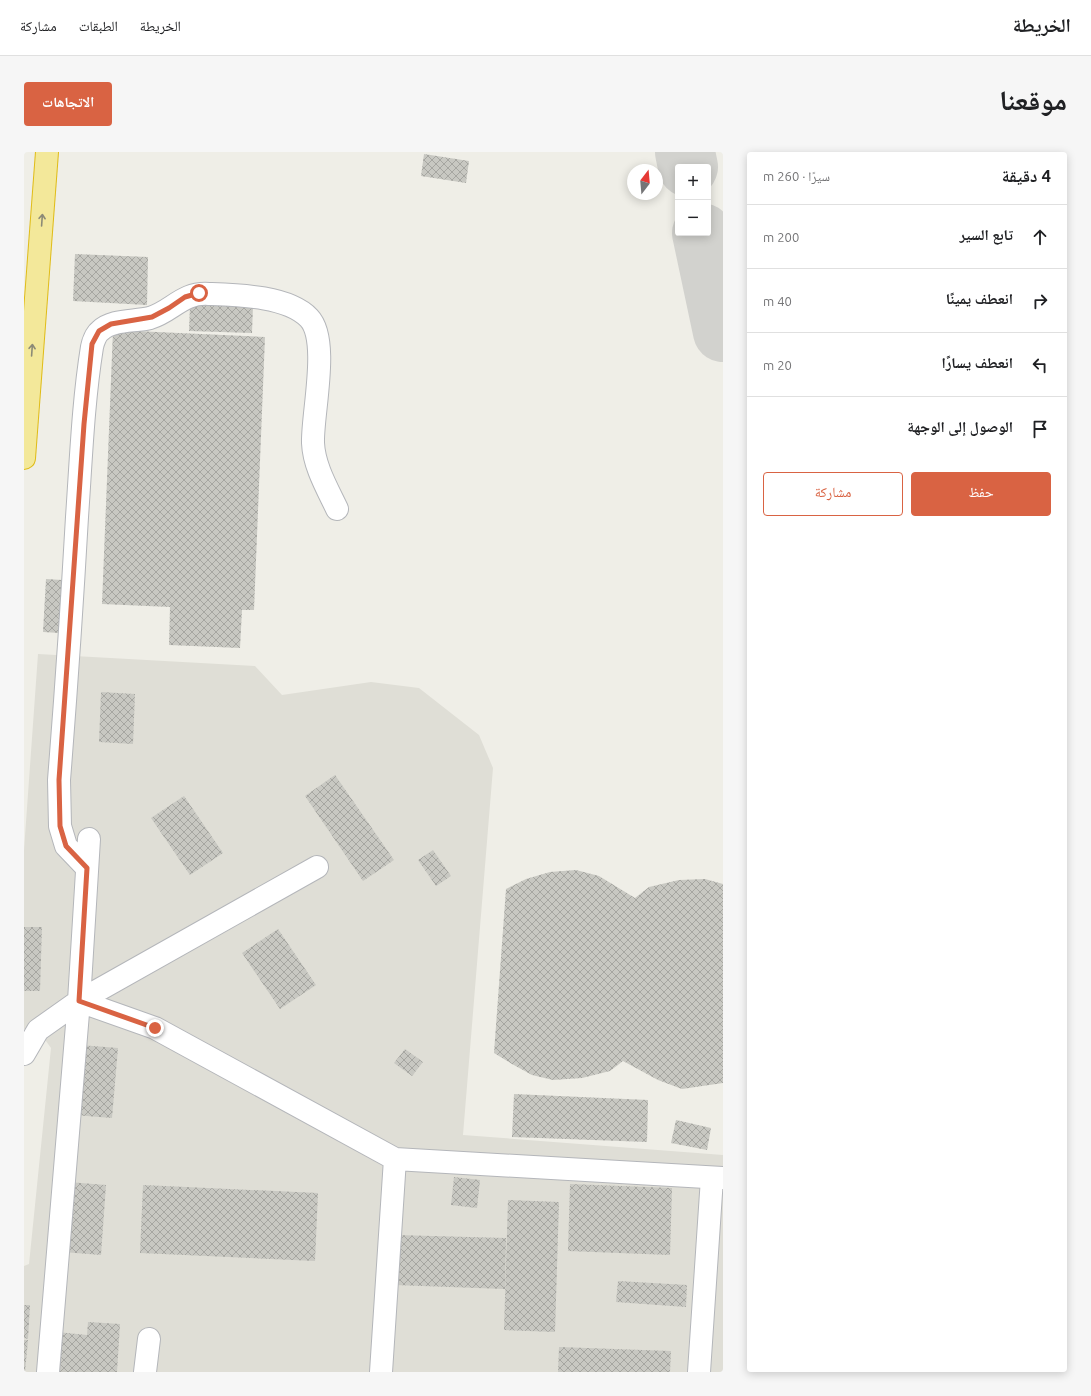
<!DOCTYPE html>
<html lang="ar">
<meta charset="utf-8">
<style>
body{margin:0;font-family:Ubuntu,"Noto Naskh Arabic",sans-serif;background:#f6f6f6;color:#202124;direction:rtl}
.controls{position:absolute;right:12px;top:12px;display:grid;overflow:hidden;border-radius:4px;box-shadow:0 2px 10px #0003}
.controls button{width:36px;height:36px;display:grid;place-items:center;padding:0;border:0;border-bottom:1px solid #e0e0e0;background:#fff;color:#202124;font:20px sans-serif}
.compass{position:absolute;left:603px;top:12px;width:36px;height:36px;border-radius:50%;background:#fff;box-shadow:0 2px 10px #0003;rotate:16deg}
.stop{position:absolute;width:12px;height:12px;margin:-9px;border:3px solid #d96343;border-radius:50%;background:#fff}
.stop.end{background:#d96343;border-color:#fff;box-shadow:0 1px 4px #0008}
.list{margin:0;padding:0;list-style:none}
h2{display:flex;justify-content:space-between;align-items:center;height:52px;margin:0;padding:0 16px;font-size:17px}
h2 small{font-size:13px;font-weight:400;color:#757577}
.list li{display:grid;grid-template-columns:26px 1fr auto;gap:12px;align-items:center;box-sizing:border-box;height:64px;padding:0 16px;border-top:1px solid #e0e0e0}
.list b{display:block;font-size:15px;white-space:nowrap}
.list em{font-size:13px;font-style:normal;color:#757577}
.actions{display:flex;gap:8px;padding:12px 16px}
.actions a{flex:1;padding:9px 0;border:1px solid #d96343;border-radius:4px;text-align:center;font-size:14px;color:#d96343}
.actions .main{background:#d96343;color:#fff}
.icon{flex:none;width:22px;height:22px;fill:none;stroke:currentColor;stroke-width:2;stroke-linecap:round;stroke-linejoin:round}
.map{position:relative;flex:none;width:699px;height:1220px;overflow:hidden;direction:ltr;border-radius:4px}
header{display:flex;align-items:center;gap:24px;box-sizing:border-box;height:56px;padding:0 20px;background:#fff;border-bottom:1px solid #e0e0e0}
header strong{font-size:19px}
nav{display:flex;gap:22px;margin-inline-start:auto;font-size:14px}
.intro{display:flex;align-items:center;justify-content:space-between;box-sizing:border-box;height:96px;padding:0 24px}
h1{margin:0;font-size:28px}
.button{padding:10px 18px;border-radius:4px;background:#d96343;color:#fff;font-size:14px;font-weight:700}
main{display:flex;gap:24px;padding:0 24px}
aside{flex:1;background:#fff;border-radius:4px;box-shadow:0 2px 10px #0003}
.map>svg:first-child{display:block}
.education{fill:#dfded6}
.lines{fill:none;stroke-linecap:round;stroke-linejoin:round}
.taxiway{stroke:#d2d2ce;stroke-width:60}
.building{fill:url(#building-cross-hatch)}
.minor-casing{stroke:#b4b6ba;stroke-width:24}
.highway-casing{stroke:#e0bc17;stroke-width:24}
.minor{stroke:#fff;stroke-width:22}
.highway{stroke:#f3e89a;stroke-width:22}
.oneway{stroke:#8b8a76}
.route{stroke:#d96343;stroke-width:5}
</style>
<header>
<strong>الخريطة</strong>
<nav><a>الخريطة</a><a>الطبقات</a><a>مشاركة</a></nav>
</header>
<div class="intro"><h1>موقعنا</h1><a class="button">الاتجاهات</a></div>
<main>
<aside>
<h2>4 دقيقة<small>سيرًا · 260 m</small></h2>
<ul class="list">
<li><svg class="icon" aria-label="ahead" viewBox="0 0 24 24"><path d="M12 20V5M6 11l6-6 6 6"/></svg><div><b>تابع السير</b></div><em>200 m</em></li>
<li><svg class="icon" aria-label="right" viewBox="0 0 24 24"><path d="M7 20v-9h11M14 6l5 5-5 5"/></svg><div><b>انعطف يمينًا</b></div><em>40 m</em></li>
<li><svg class="icon" aria-label="left" viewBox="0 0 24 24"><path d="M17 20v-9H6M10 6l-5 5 5 5"/></svg><div><b>انعطف يسارًا</b></div><em>20 m</em></li>
<li><svg class="icon" aria-label="arrive" viewBox="0 0 24 24"><path d="M6 21V4h12l-3 4 3 4H6"/></svg><div><b>الوصول إلى الوجهة</b></div></li>
</ul>
<div class="actions"><a class="main">حفظ</a><a>مشاركة</a></div>
</aside>
<div class="map">
<svg width="699" height="1220" viewBox="0 0 699 1220">
<defs>
<pattern id="building-cross-hatch" width="8" height="8" patternUnits="userSpaceOnUse"><rect width="8" height="8" fill="#c8c8c2"/><path d="M0 0l8 8M0 8l8-8" fill="none" stroke="#a6a6a1"/></pattern>
</defs>
<rect width="100%" height="100%" fill="#efeee7"/>
<!-- education -->
<path class="education" d="M14 502 231 514 258 543 347 530 395 536 455 583 469 616 439 983 699 1003V1220H0V1114L5 1112 27 896 14 878 0 877V698Z"/>
<g class="lines">
<!-- taxiway -->
<path class="taxiway" d="M661 0 664 15
M678 81 699 180"/>
</g>
<!-- building -->
<path class="building" d="M400 2 445 9 442 31 397 24Z
M51 102 124 105 123 153 49 149Z
M166 152 229 154 228 181 165 179Z
M89 178 241 185 230 458H218L216 496 145 493 146 455 78 452Z
M22 427 38 428 36 481 19 480Z
M77 540 111 542 109 592 75 590Z
M311 623 370 708 339 729 281 644Z
M160 644 199 701 166 723 127 666Z
M409 698 427 724 412 734 394 708Z
M552 718 575 724 611 746 625 735 655 728 681 727 699 732V931L658 937 634 928 599 909 586 919 558 926 529 928 508 923 488 912 470 901 482 737 502 727 526 720Z
M0 775H18L16 839H0Z
M254 777 292 833 256 857 218 801Z
M56 893 94 896 88 966 50 963Z
M381 897 399 910 388 924 370 911Z
M490 942 624 948 623 990 488 985Z
M652 968 687 976 683 998 647 991Z
M430 1025 456 1028 453 1056 427 1053Z
M44 1030 82 1033 77 1103 39 1100Z
M546 1032 648 1036 646 1103 544 1099Z
M119 1033 294 1041 291 1109 116 1101Z
M484 1048 535 1050 531 1180 480 1178Z
M372 1083 482 1086 481 1137 370 1133Z
M594 1129 663 1133 662 1155 592 1150Z
M0 1153H6L4 1187 0 1186Z
M64 1170 96 1172 93 1220H31L33 1180 63 1183Z
M0 1188H4L1 1220 0 1219Z
M535 1195 647 1199 646 1220H534Z"/>
<g class="lines">
<defs>
<path id="minor" d="M63 716 42 694 36 674 35 628C42 540 48 453 53 365 57 308 59 251 68 195 69 190 72 182 76 179 88 167 110 170 126 166 149 159 158 140 185 142 214 143 264 144 285 166 306 188 288 262 289 291 290 314 303 336 313 357
M55 849 131 876 371 1007 699 1026
M0 902 14 878 55 849 293 715
M24 1220 55 849 65 687
M121 1220 125 1187
M357 1220 371 1007
M675 1220 688 1026"/>
<path id="highway" d="M0 306 23 0"/>
</defs>
<!-- minor casing -->
<use href="#minor" class="minor-casing"/>
<!-- highway casing -->
<use href="#highway" class="highway-casing"/>
<!-- minor -->
<use href="#minor" class="minor"/>
<!-- highway -->
<use href="#highway" class="highway"/>
</g>
<!-- one-way arrows -->
<defs><path id="oneway-shaft" d="M-6 0H5M1.5-3L5.5 0L1.5 3" fill="none" stroke-width="1.6" stroke-linecap="round" stroke-linejoin="round"/></defs>
<g class="oneway">
<use href="#oneway-shaft" transform="translate(18 68) rotate(-86)"/>
<use href="#oneway-shaft" transform="translate(8 198) rotate(-86)"/>
</g>
<g class="lines">
<!-- route -->
<path class="route" d="M131 876 55 849 63 716 42 694 36 674 35 628 60 272 68 192 75 179 87 172 128 165 145 156 161 145 175 141"/>
</g>
</svg>
<div class="controls">
<button>+</button>
<button>−</button>
</div>
<svg class="compass" viewBox="-18 -18 36 36"><path d="M0-13l5 13h-10z" fill="#e53935"/><path d="M0 13l5-13h-10z" fill="#757577"/></svg>
<div class="stop" style="left:175px;top:141px"></div>
<div class="stop end" style="left:131px;top:876px"></div>
</div>
</main>
